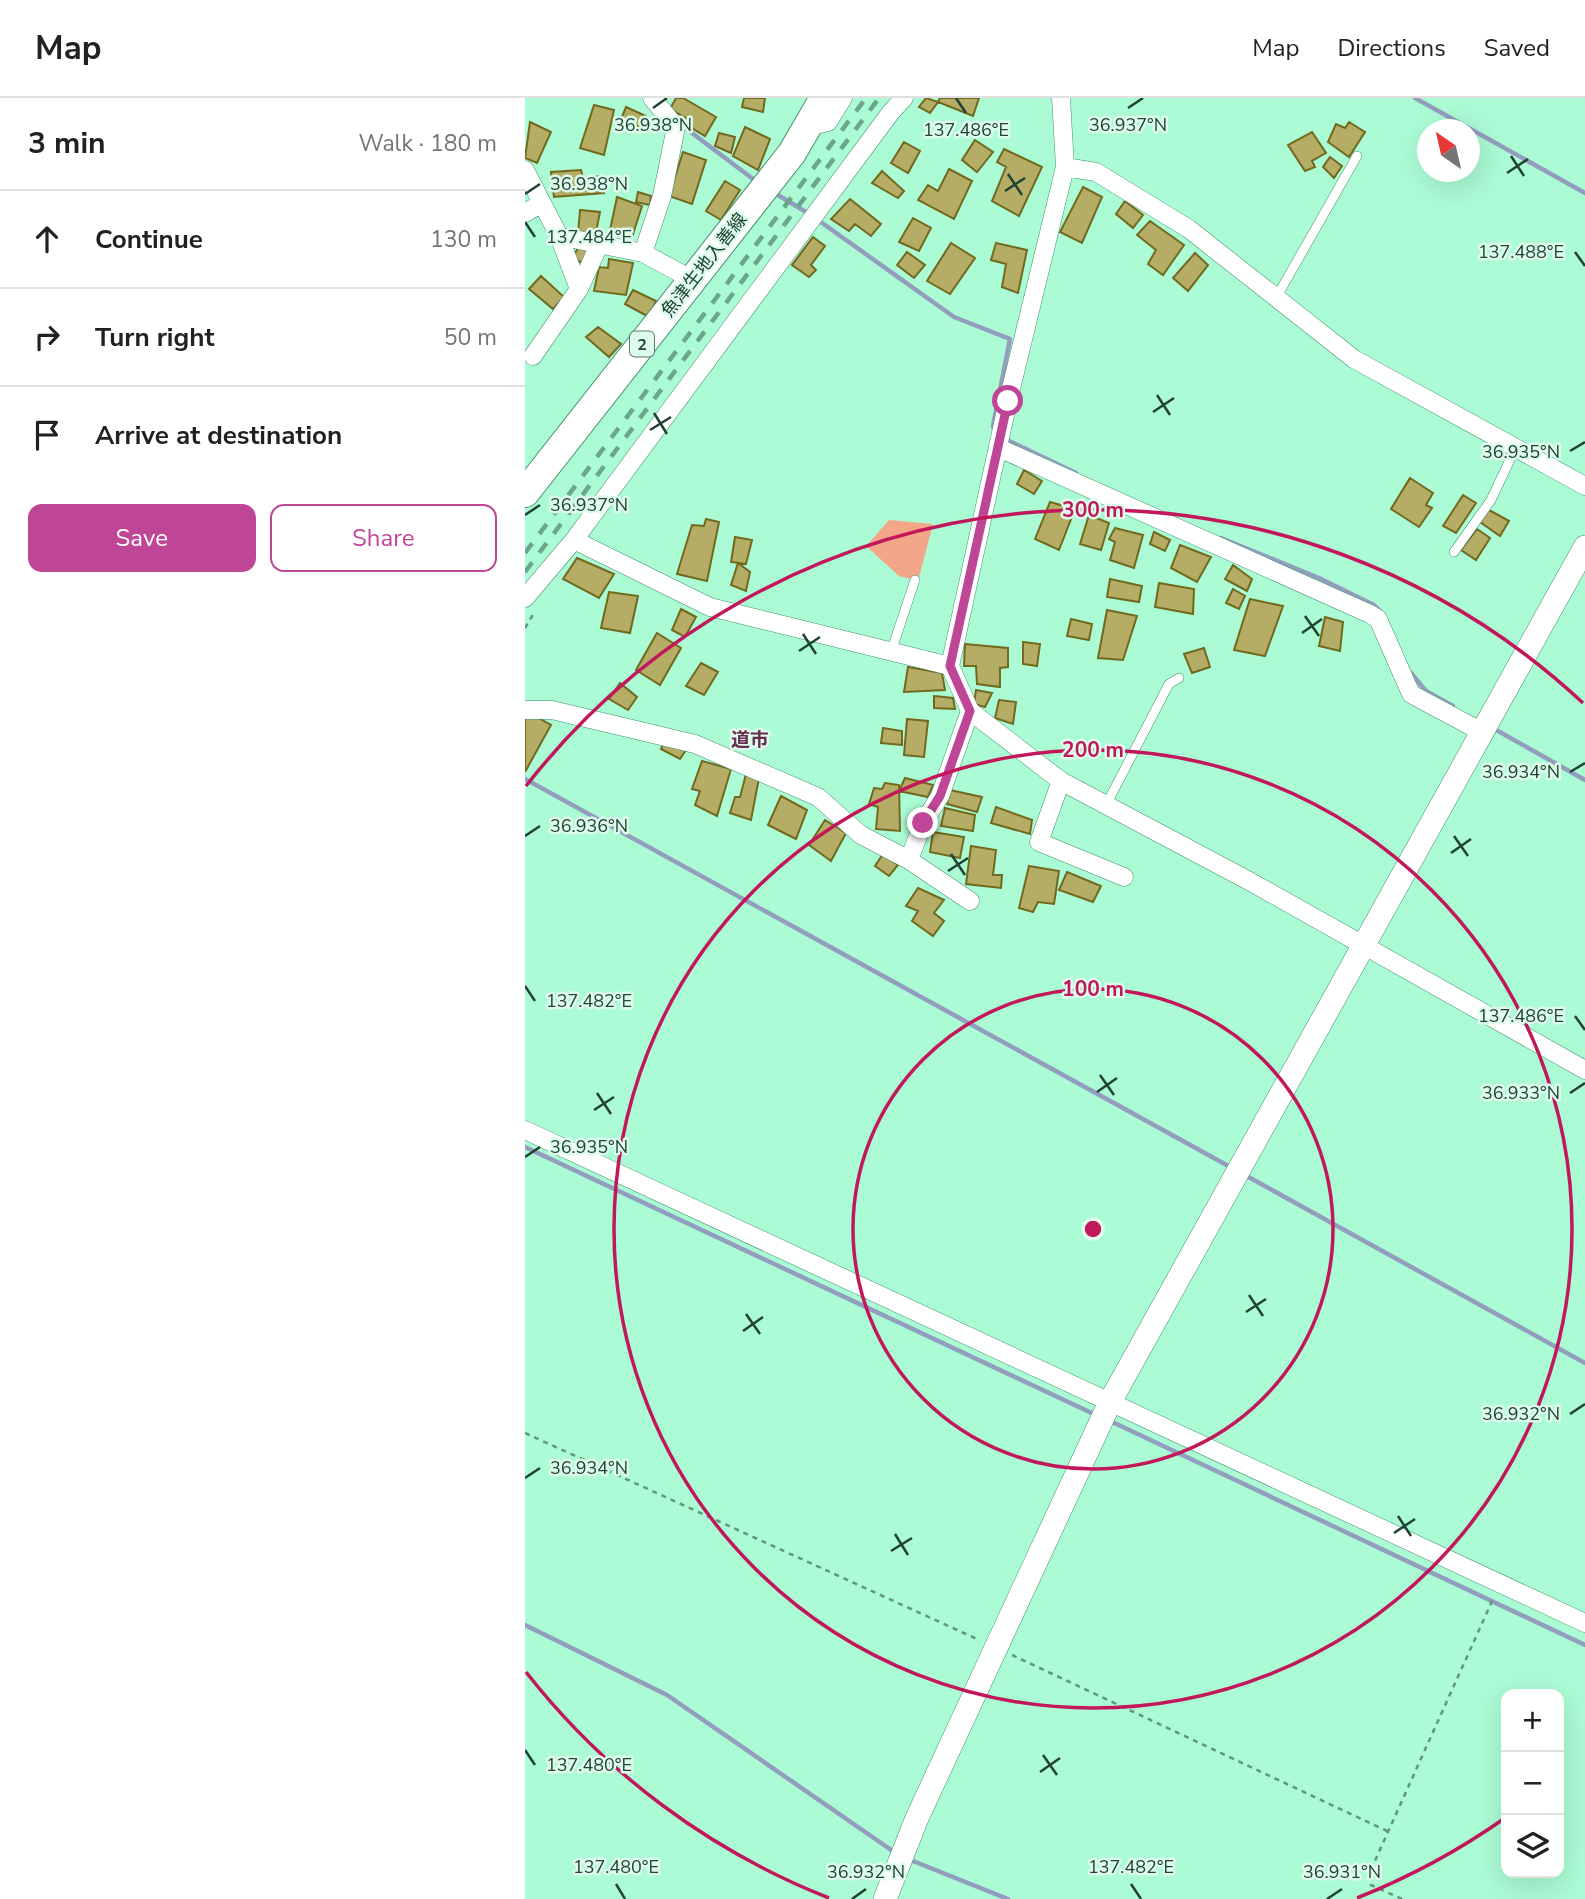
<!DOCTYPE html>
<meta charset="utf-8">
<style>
body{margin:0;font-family:"Nunito Sans","Noto Sans JP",sans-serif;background:#f2f2f2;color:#202124}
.controls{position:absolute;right:21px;bottom:21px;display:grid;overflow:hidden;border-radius:14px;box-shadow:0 7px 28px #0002}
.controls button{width:63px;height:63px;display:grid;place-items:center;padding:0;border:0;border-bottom:2px solid #e0e0e0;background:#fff;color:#202124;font:35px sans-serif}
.compass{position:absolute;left:892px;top:21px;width:63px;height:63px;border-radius:50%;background:#fff;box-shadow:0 7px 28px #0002;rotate:326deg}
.stop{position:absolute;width:21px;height:21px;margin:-16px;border:5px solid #bf4597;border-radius:50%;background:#fff}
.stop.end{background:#bf4597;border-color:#fff;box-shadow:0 2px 7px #0008}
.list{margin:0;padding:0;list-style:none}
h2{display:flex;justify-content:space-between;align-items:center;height:91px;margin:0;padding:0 28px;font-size:30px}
h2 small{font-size:23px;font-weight:400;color:#757577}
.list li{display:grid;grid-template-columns:46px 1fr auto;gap:21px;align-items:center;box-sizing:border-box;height:98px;padding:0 28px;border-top:2px solid #e0e0e0}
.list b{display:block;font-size:26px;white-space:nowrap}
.list em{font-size:23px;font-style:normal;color:#757577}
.actions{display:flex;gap:14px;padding:21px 28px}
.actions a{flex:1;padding:16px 0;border:2px solid #bf4597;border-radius:14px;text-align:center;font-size:24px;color:#bf4597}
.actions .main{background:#bf4597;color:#fff}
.icon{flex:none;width:38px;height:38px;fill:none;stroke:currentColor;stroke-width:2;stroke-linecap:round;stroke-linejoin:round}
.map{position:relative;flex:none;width:1060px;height:1801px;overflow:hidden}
header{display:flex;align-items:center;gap:42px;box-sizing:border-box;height:98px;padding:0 35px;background:#fff;border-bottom:2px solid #e0e0e0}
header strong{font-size:33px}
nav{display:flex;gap:38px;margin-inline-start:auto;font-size:24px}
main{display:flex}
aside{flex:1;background:#fff}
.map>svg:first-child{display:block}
.green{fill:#f3a788}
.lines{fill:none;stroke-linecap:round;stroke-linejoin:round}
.stream{stroke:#939ebe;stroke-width:4.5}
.building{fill:#b5ad65;stroke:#71691e;stroke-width:2}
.service-casing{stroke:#42906e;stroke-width:10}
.minor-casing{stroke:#42906e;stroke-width:19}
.tertiary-casing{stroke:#42906e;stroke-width:24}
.primary-casing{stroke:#42906e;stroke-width:30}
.path{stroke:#60967c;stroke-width:2.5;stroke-dasharray:5 5;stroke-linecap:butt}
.service{stroke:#fff;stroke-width:9}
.minor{stroke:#fff;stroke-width:18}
.tertiary{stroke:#fff;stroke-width:23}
.primary{stroke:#fff;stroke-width:28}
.rail{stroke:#6ca68a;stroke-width:4.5;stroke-dasharray:12 12;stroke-linecap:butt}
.route{stroke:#bf4597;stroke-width:9}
.ticks{fill:none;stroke:#224334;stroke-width:2.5}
.ring{fill:none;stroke:#c2185b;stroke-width:3.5}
.labels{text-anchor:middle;stroke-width:5;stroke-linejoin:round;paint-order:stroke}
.shield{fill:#defcec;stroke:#5a7a6b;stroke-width:2}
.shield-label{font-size:16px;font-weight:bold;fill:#224334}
.street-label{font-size:18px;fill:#224334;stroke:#defcec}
.neighbourhood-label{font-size:19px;font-weight:bold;fill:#682c53;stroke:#defcec}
.ticks-label{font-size:18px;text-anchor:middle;fill:#224334;stroke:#defcec;stroke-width:5;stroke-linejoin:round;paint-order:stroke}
.centre{fill:#c2185b;stroke:#defcec;stroke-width:3.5}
.ring-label{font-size:21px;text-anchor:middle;font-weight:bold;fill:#c2185b;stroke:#defcec;stroke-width:5;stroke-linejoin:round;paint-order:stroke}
</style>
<header>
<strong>Map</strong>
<nav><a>Map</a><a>Directions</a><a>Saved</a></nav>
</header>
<main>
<aside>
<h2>3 min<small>Walk · 180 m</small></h2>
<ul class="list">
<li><svg class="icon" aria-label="ahead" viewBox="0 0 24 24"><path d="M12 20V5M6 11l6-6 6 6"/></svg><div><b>Continue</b></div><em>130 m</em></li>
<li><svg class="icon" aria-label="right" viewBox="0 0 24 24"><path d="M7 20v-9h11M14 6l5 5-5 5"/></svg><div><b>Turn right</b></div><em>50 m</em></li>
<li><svg class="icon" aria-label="arrive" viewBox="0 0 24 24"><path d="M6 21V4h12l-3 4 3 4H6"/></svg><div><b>Arrive at destination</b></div></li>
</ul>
<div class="actions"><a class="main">Save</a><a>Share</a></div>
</aside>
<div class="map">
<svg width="1060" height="1801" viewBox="0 0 1060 1801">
<rect width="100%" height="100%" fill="#abfbd4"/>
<!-- green -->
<path class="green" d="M364 422 408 426 393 483 374 478 341 448Z"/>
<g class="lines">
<!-- stream -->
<path class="stream" d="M890 0 1060 95
M155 26 232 84
M248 94 286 117
M293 122 429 219 485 241 468 328 470 335
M480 341 551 375
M696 440 794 480 849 507 856 514
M886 575 901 593 928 608
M966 629 1060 682
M0 681 707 1070
M0 1049 571 1317
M718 1076 1060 1265
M583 1322 1060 1547
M0 1527 142 1597 372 1756
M383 1761 483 1801"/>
</g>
<!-- building -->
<path class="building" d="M151 0H158L191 19 180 38 160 26 163 21 145 11Z
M219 0H240L238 14 217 9Z
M401 0 413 4 405 15 394 9Z
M415 0H454L448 18 413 4Z
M69 7 89 12 79 57 55 50Z
M101 9 121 18 118 31 96 21Z
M5 24 26 34 12 65 0 60Z
M824 24 840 34 824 59 803 44 811 26 820 30Z
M220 29 245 41 233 72 208 58Z
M787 34 801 55 787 63 790 69 780 73 763 47Z
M194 35 210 39 206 55 190 48Z
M450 42 468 54 452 74 437 62Z
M379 44 395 53 383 75 366 65Z
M479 51 517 69 494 118 467 103 481 69 472 64Z
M158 54 181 62 167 106 144 98Z
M805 59 817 68 809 80 798 69Z
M424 71 447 83 429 121 393 102 403 87 413 93Z
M56 72 58 80 76 78 79 95 29 99 26 74Z
M357 73 379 93 373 100 347 85Z
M200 83 215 92 196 122 181 113Z
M558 89 577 99 557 145 535 134Z
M113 94 126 98 125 107 111 104Z
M92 99 117 108 107 139 85 132Z
M325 101 356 126 346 138 330 126 324 133 306 121Z
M600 103 618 117 608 130 591 116Z
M55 112 75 114 70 139 53 136Z
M388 120 406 130 394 153 374 144Z
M625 123 659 147 638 177 623 166 631 152 612 137Z
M288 139 300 148 286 167 291 172 284 179 267 167Z
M426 145 450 160 425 196 402 183Z
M471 145 502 152 493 195 477 189 481 166 466 162Z
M55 146 65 151 58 166 48 159Z
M382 154 400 167 389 180 372 167Z
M670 155 683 167 663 193 648 180Z
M84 161 108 165 101 197 69 193 74 169 83 170Z
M16 178 39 199 28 211 4 191Z
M108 192 131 203 124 219 100 206Z
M73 229 96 246 84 259 61 239Z
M499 372 517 383 509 396 492 386Z
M885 380 908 395 901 407 907 410 894 429 866 411Z
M938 397 951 405 931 435 918 428Z
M525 404 550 411 534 452 510 441Z
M964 412 984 423 975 438 955 424Z
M564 417 584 425 576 452 555 446Z
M181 421 194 424 182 483 152 476 167 427 179 428Z
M590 430 618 437 609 470 585 462 590 444 584 441Z
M952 431 965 440 951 462 936 452Z
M629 434 645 442 640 453 625 446Z
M210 439 227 442 221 466 206 464Z
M655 447 686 459 672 484 646 470Z
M52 460 89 476 74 500 38 481Z
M213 465 225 474 221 493 206 487Z
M708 467 727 481 722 493 700 481Z
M585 481 617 488 614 504 582 499Z
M634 485 669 491 668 516 630 509Z
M708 491 720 498 714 511 701 505Z
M84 494 113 498 105 535 76 530Z
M725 501 758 508 740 558 709 552Z
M156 511 171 519 160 539 147 532Z
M582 512 612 518 598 562 573 560Z
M800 519 818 524 815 553 794 548Z
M546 521 567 526 564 542 542 538Z
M132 535 156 550 135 587 111 572Z
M498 544 515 546 512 568 498 566Z
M440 546 483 550V569L475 570V589L452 586 451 568H439Z
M679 550 685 569 667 575 659 556Z
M176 565 193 574 179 597 161 588Z
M383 569 417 575 420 592 379 594Z
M95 585 112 599 103 612 84 601Z
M451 592 467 595 460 609 449 606Z
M409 598 428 600 430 611 409 610Z
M474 602 491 604 488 626 470 620Z
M1 613 26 627 0 674V616Z
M382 621 403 623 399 659 379 657Z
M358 630 377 633V647L356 645Z
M139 643 161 652 155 661 136 651Z
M177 663 206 671 192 718 170 707 175 693 167 691Z
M221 676 234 680 226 722 205 715 210 699H215Z
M380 680 408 687 403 699 374 693Z
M360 685 374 687 375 733 351 731 353 709 344 706 349 690 357 691Z
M425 692 457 699 452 714 422 706Z
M256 698 282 712 271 741 243 727Z
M471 709 507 722 505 736 466 725Z
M420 710 450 717 448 733 416 728Z
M300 722 321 735 306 763 284 747Z
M408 734 439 739 435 760 405 754Z
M446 748 471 752 468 777H477L476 790 441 786Z
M358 756 373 767 364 778 350 768Z
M504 768 534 773 529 806 513 804 508 814 494 810Z
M542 774 576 788 568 804 534 792Z
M393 790 419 802 409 815 419 823 408 838 387 823 393 813 381 808Z"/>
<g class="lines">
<defs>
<path id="service" d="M751 200 832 58
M929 454 966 402 991 349
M366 554 390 482
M581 707 644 586 654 580"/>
<path id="minor" d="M127 0 151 29 137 98 118 155 168 182
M536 0 540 69 483 303 425 568 445 613 536 683 726 784 1060 972
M286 28 303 24 318 0
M540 69 571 74 664 131 829 261 1060 388
M0 72 34 138
M0 115 17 105
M75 145 54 191 34 138 118 155
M8 258 54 191
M474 350 845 516 853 521 886 596 957 634
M49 442 185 509 425 568
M0 500 49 442 366 14 379 0
M0 612H27L170 646 293 699 336 737 384 762 398 725 415 698 445 613
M536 683 514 744 599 779
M384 762 445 803
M0 1032 1060 1525"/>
<path id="tertiary" d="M360 1801 392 1720 586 1302 1060 449"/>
<path id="primary" d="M0 395 267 55 299 0"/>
</defs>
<!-- service casing -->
<use href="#service" class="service-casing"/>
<!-- minor casing -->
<use href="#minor" class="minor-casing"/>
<!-- tertiary casing -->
<use href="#tertiary" class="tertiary-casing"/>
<!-- primary casing -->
<use href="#primary" class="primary-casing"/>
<!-- path -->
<path class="path" d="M0 530 9 515
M0 1335 452 1541
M487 1557 862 1733
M877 1801 846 1787 844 1776 968 1501"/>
<!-- service -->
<use href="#service" class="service"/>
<!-- minor -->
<use href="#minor" class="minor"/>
<!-- tertiary -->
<use href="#tertiary" class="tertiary"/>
<!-- primary -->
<use href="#primary" class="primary"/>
<!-- rail -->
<path class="rail" d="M0 455 341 0
M0 474 354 0"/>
</g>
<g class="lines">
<!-- route -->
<path class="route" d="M398 725 415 698 445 613 425 568 483 303"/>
</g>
<!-- ticks -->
<path class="ticks" d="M431 0 441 15M128 10 142 0M603 10 618 0M986 58 999 78M982 75 1003 61M483 76 497 97M480 93 500 80M0 96 15 86M0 124 10 139M1050 154 1060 168M632 297 645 317M628 314 649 300M129 315 142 336M125 332 146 319M1045 353 1060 344M0 417 15 407M780 518 794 538M777 535 797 521M278 536 291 556M274 553 295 539M1045 674 1060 665M0 738 15 728M929 738 943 758M926 755 946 741M426 756 440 777M423 773 443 760M0 888 10 903M1050 918 1060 932M575 977 589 997M572 994 592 980M72 995 86 1016M1045 995 1060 985M69 1012 89 999M0 1059 15 1049M724 1197 738 1218M721 1214 741 1201M221 1216 235 1236M218 1233 238 1219M1045 1316 1060 1306M0 1380 15 1370M873 1418 886 1438M869 1435 890 1421M370 1436 383 1457M366 1453 387 1440M0 1652 10 1667M518 1657 532 1677M515 1674 535 1660M91 1786 100 1801M606 1786 616 1801M327 1801 341 1791M802 1801 817 1791"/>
<!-- distance rings -->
<g class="ring">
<circle cx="568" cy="1131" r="240"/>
<circle cx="568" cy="1131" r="479"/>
<path d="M980 1720A719 719 0 0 1 832 1800M304 1800A719 719 0 0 1 1 1574M1 688A719 719 0 0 1 1058 605"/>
</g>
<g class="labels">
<!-- shield labels -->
<rect class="shield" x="105" y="233.5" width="24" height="25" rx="5"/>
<g class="shield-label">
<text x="117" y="252">2</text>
</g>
<!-- street labels -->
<g class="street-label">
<text transform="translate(179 167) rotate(-52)" y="6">魚津生地入善線</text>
</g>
<!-- neighbourhood labels -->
<g class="neighbourhood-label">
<text x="225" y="648">道市</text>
</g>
</g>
<g class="ticks-label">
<text x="128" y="33">36.938°N</text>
<text x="603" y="33">36.937°N</text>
<text x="441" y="38">137.486°E</text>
<text x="64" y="92">36.938°N</text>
<text x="64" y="145">137.484°E</text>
<text x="996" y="160">137.488°E</text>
<text x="996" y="360">36.935°N</text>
<text x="64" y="413">36.937°N</text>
<text x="996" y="680">36.934°N</text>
<text x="64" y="734">36.936°N</text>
<text x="64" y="909">137.482°E</text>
<text x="996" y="924">137.486°E</text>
<text x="996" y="1001">36.933°N</text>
<text x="64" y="1055">36.935°N</text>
<text x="996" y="1322">36.932°N</text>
<text x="64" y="1376">36.934°N</text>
<text x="64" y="1673">137.480°E</text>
<text x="91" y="1775">137.480°E</text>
<text x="606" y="1775">137.482°E</text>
<text x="341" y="1780">36.932°N</text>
<text x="817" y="1780">36.931°N</text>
</g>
<circle cx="568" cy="1131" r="10" class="centre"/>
<g class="ring-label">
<text x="568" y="419">300 m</text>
<text x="568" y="659">200 m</text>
<text x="568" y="898">100 m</text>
</g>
</svg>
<div class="controls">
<button>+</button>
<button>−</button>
<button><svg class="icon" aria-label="layers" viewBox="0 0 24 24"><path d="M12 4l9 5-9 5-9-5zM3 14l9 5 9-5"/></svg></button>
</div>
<svg class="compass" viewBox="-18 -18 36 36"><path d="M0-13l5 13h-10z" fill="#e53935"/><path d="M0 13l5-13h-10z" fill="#757577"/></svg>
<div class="stop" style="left:483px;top:303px"></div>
<div class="stop end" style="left:398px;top:725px"></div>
</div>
</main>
